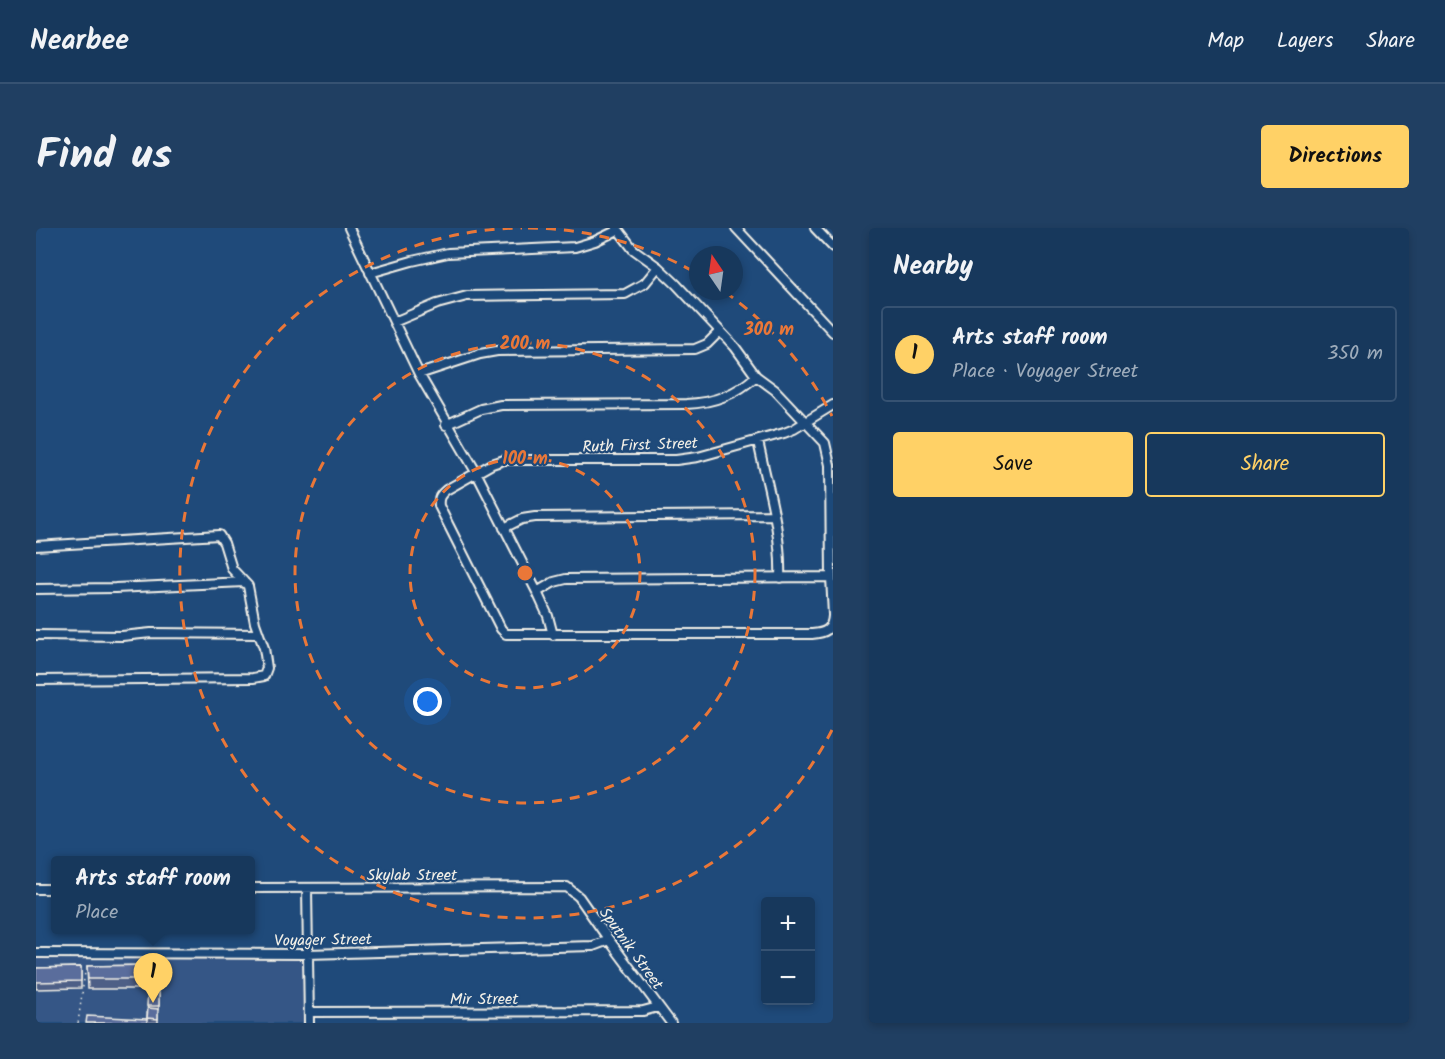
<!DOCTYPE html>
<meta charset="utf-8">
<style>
body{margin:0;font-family:Kalam,sans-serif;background:#203f62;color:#f1f3f6}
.controls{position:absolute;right:18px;bottom:18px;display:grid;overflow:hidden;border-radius:6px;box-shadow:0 3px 9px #0003}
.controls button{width:54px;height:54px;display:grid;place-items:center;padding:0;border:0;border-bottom:2px solid #365272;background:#17385c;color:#f1f3f6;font:30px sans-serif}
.compass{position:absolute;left:653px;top:18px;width:54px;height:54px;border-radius:50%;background:#17385c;box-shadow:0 3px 9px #0003;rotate:347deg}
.you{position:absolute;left:392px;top:474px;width:21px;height:21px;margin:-15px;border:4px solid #fff;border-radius:50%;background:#1a73e8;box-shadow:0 0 0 9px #1a73e833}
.badge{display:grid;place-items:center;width:39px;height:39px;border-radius:50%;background:#ffd166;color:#111;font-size:20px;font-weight:700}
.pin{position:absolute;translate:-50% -50px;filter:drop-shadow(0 2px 3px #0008)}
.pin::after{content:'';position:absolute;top:32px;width:21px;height:18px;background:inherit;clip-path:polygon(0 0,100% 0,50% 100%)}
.popup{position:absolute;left:15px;top:628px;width:204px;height:78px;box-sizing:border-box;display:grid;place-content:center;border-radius:6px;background:#17385c;filter:drop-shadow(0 2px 4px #0005);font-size:20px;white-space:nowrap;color:#9eacbb}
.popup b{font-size:22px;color:#f1f3f6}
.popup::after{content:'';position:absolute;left:50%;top:100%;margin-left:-12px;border:12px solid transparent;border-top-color:#17385c}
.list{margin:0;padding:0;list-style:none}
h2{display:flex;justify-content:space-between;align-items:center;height:78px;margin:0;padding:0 24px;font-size:26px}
h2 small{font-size:20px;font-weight:400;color:#9eacbb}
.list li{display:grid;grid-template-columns:39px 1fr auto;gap:18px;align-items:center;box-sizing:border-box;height:96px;margin:0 12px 12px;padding:0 12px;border:2px solid #365272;border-radius:6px}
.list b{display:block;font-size:22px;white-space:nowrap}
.list p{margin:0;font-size:20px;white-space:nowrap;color:#9eacbb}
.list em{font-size:20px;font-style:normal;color:#9eacbb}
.actions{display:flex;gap:12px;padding:18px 24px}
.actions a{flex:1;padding:14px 0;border:2px solid #ffd166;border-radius:6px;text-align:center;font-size:21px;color:#ffd166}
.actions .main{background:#ffd166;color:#111}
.map{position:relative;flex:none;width:797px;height:795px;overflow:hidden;border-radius:6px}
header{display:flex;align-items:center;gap:36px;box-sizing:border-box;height:84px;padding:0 30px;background:#17385c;border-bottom:2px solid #365272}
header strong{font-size:28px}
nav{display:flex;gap:33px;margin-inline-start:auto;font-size:21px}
.intro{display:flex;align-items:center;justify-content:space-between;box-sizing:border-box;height:144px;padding:0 36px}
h1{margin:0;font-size:42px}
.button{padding:15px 27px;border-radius:6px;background:#ffd166;color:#111;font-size:21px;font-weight:700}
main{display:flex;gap:36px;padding:0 36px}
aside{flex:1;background:#17385c;border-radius:6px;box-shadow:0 3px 9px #0003}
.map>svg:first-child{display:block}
.built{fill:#355786}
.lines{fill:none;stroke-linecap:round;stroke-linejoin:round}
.minor-casing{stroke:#f4f1e8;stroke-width:12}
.path{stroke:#f4f1e8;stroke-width:1.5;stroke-dasharray:1.5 4.5;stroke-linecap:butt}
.minor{stroke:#1f4a7a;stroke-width:8}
.wall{fill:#4d5e86;stroke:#f4f1e8;stroke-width:1.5}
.building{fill:#5a6d9c;stroke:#f4f1e8;stroke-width:1.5}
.ring{fill:none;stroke:#ea7738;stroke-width:3;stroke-dasharray:10 8}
.labels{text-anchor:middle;stroke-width:4.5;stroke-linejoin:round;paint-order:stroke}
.street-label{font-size:16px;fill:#f4f1e8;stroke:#1f4a7a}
.centre{fill:#ea7738;stroke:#1f4a7a;stroke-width:3}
.ring-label{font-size:18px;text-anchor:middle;font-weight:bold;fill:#ea7738;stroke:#1f4a7a;stroke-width:4.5;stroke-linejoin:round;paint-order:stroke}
</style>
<header>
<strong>Nearbee</strong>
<nav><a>Map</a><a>Layers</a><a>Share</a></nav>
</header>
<div class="intro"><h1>Find us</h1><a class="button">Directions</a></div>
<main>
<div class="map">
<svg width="797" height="795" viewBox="0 0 797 795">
<rect width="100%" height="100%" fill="#1f4a7a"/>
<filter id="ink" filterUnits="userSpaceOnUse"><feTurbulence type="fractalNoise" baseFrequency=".0167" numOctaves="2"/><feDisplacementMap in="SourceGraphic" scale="12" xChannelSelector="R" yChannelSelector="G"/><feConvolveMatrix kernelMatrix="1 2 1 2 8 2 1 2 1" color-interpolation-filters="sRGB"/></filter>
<g filter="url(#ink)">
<!-- built -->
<path class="built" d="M155 728 266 732 267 795H0V731Z"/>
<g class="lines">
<defs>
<path id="minor" d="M313 0 383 146 440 244 501 364 512 388 517 407
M581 0 597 21 622 39 640 56 699 119 720 148 739 162 789 215 794 237 795 349 797 387
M700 0 797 104
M779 0 797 19
M334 45 376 33 412 25 539 19 559 13 582 2
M358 94 401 76 431 68 589 66 609 55 622 39
M383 146 444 126 461 123 659 121 671 116 683 104
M797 177 758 201 748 205 662 229 640 232H468L456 236 410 262C404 267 402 270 403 278L465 401 470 406H776C789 405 796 402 797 388
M410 197 445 181 465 177 650 176C677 175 700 167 720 148
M722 213C731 258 746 304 744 350
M468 300 486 291 499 289 737 287
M0 318 183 307 188 315 196 341 212 358 219 395 228 420 231 440 228 448 217 450 0 452
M0 361 79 360 208 354
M501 364 518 354 530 351 795 349
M0 407 86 408 115 405 222 406
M214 660 531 659 543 669 573 712 635 795
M271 660 273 795
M0 661H20
M0 725 271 726 557 718 573 712
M273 784 607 783 622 779"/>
</defs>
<!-- minor casing -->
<use href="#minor" class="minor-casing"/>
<!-- path -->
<path class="path" d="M42 795 49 744"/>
<!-- minor -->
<use href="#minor" class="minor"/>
</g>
<!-- wall -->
<path class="wall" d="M115 737V761H52L51 738Z
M45 739V760L0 761V740Z
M112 763H123V783H122V795H50L111 791Z"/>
<!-- building -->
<path class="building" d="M115 737V751H52L51 738Z
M45 739V753L0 754V740Z
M112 763H123V778H111Z
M112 780 122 781V791L111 790Z
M51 788 111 791V795H50Z"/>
</g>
<!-- distance rings -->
<g class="ring">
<circle cx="489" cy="345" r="115"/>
<circle cx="489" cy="345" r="230"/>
<path d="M796 502A345 345 0 1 1 486 0M492 0A345 345 0 0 1 662 46M689 64A345 345 0 0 1 796 188"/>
</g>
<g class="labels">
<!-- street labels -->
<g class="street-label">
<text transform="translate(604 216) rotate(-2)" y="6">Ruth First Street</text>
<text x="376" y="652">Skylab Street</text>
<text transform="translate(287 711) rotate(-1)" y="6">Voyager Street</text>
<text transform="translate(596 720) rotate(54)" y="6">Sputnik Street</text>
<text x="448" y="776">Mir Street</text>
</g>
</g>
<circle cx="489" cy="345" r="9" class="centre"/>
<g class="ring-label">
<text x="733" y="107">300 m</text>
<text x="489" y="121">200 m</text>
<text x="489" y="236">100 m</text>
</g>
</svg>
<div class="controls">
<button>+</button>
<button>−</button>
</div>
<svg class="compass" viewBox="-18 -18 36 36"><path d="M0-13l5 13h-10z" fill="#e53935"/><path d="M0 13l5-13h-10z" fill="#9eacbb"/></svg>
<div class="you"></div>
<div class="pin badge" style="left:117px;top:775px">1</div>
<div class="popup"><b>Arts staff room</b>Place</div>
</div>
<aside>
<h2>Nearby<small></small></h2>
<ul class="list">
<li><span class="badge">1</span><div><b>Arts staff room</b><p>Place · Voyager Street</p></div><em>350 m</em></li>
</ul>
<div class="actions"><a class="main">Save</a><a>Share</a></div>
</aside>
</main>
